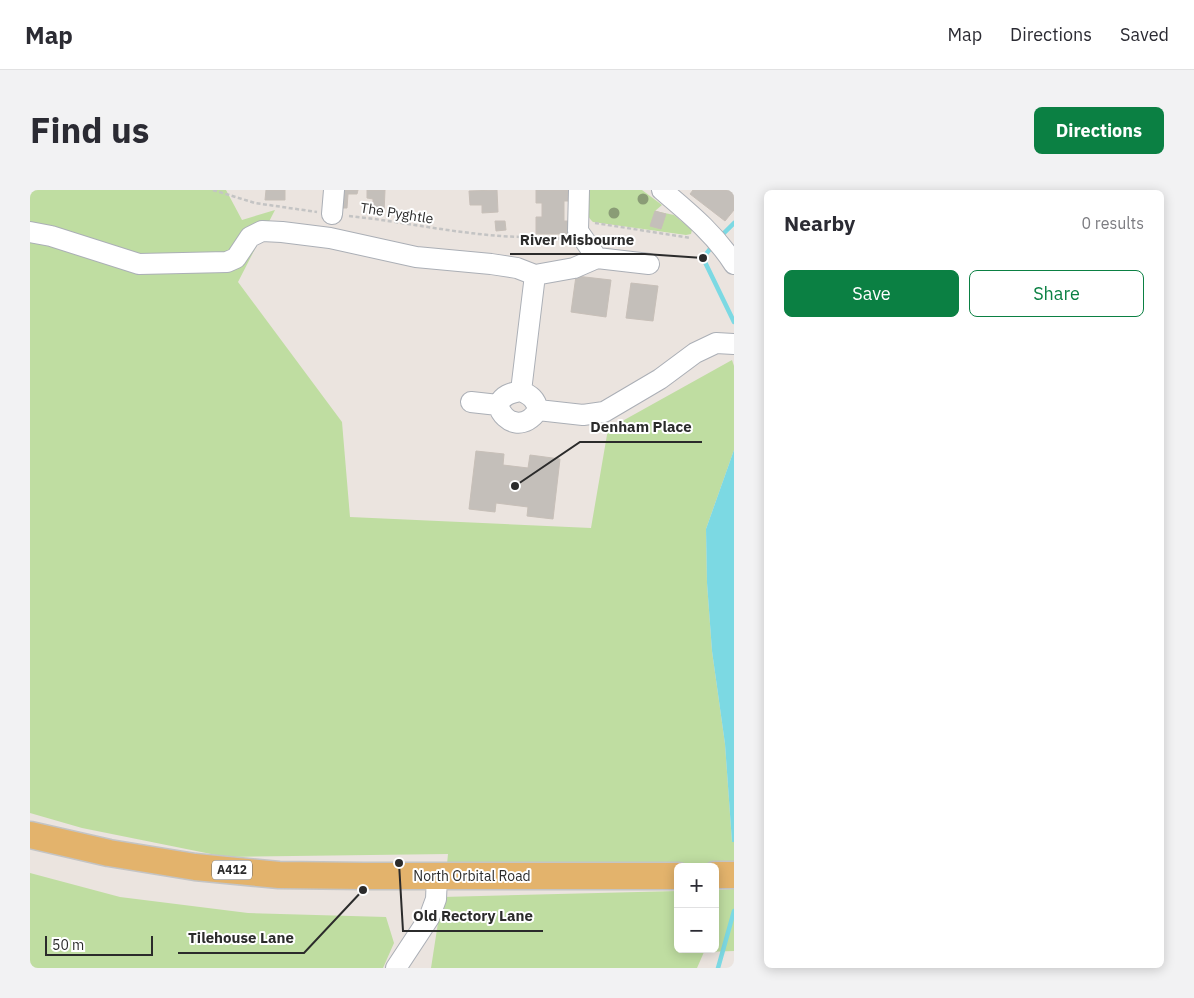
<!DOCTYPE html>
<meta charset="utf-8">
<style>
body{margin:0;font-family:"IBM Plex Sans",sans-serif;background:#f2f2f3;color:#2b2b33}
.controls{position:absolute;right:15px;bottom:15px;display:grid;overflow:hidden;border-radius:8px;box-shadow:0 2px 12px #0003}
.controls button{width:45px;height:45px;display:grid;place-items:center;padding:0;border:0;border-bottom:1px solid #e1e1e2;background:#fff;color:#2b2b33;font:25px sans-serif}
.scale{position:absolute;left:15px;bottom:12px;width:108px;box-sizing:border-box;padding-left:5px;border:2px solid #2b2b2b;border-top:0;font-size:14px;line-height:18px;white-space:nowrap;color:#2b2b2b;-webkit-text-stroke:4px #fff;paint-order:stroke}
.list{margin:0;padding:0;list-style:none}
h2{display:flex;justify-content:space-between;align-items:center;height:65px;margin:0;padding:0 20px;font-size:21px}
h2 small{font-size:16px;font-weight:400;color:#7c7c81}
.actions{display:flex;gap:10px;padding:15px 20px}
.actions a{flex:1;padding:11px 0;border:1px solid #0b8043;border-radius:8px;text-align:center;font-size:18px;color:#0b8043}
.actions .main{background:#0b8043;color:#fff}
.map{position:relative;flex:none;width:704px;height:778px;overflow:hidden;border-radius:8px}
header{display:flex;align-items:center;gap:30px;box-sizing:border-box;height:70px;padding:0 25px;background:#fff;border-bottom:1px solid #e1e1e2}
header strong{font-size:24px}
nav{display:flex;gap:28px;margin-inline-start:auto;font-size:18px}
.intro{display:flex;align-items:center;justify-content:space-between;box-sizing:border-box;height:120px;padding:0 30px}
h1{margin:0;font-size:35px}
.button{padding:12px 22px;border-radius:8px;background:#0b8043;color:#fff;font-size:18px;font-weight:700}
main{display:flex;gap:30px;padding:0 30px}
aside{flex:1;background:#fff;border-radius:8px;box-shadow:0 2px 12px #0003}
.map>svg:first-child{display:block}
.green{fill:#bfdda1}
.water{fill:#7cd9e3}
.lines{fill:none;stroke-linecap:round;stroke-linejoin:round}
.stream{stroke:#7cd9e3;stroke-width:4.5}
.building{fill:#c4bfba;stroke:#c7bfb8}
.minor-casing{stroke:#abafb6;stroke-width:22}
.major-casing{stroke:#c4c4c4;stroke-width:29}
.path{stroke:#c4c4c4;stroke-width:2.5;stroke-dasharray:4 2.5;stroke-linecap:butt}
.minor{stroke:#fff;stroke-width:20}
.major{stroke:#e3b36c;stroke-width:26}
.tree{fill:#8a9c76}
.labels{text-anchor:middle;stroke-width:4;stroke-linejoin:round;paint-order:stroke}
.shield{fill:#fff;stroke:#6b6b6b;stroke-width:1}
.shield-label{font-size:12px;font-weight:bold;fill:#2b2b2b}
.street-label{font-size:14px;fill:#2b2b2b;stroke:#fff}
.leader{fill:none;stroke:#2b2b2b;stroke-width:2}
.callout-dot{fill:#2b2b2b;stroke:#fff;stroke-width:2}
.callout-label{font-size:15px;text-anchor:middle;font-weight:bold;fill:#2b2b2b;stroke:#fff;stroke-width:4;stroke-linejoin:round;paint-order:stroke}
</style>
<header>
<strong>Map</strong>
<nav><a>Map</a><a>Directions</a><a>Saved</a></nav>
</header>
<div class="intro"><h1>Find us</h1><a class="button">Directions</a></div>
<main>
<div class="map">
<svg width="704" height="778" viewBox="0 0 704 778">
<rect width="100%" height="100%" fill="#ebe4df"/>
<!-- green -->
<path class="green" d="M0 0H196L212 30 245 20 208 92 312 232 320 327 561 338 578 239 702 170 704 176V260L676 339 677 393 682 461 695 554 702 652H704V682L685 677H648L416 685 418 664 196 667 52 638 0 623Z
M557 0H612L632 15 625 21 644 25 662 40 661 44 656 45 563 32C553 23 556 13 557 0Z
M0 683 90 707 218 723 356 727 364 753 353 778H0Z
M704 699V761L674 762 667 778H401L412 707 648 701V759H685V700Z"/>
<!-- water -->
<path class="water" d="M704 260V652H702L695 554 682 461 677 393 676 339Z"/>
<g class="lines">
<!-- stream -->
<path class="stream" d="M690 47 704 33
M683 55 673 68 704 132
M688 778 704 721"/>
</g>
<!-- building -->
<path class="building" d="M236 0H255V10H235Z
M311 0H328L327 4H318L317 18H310Z
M337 0H355L354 23H343V9L337 8Z
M467 0 468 22 452 23V15H440L439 1Z
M506 0H538V11H534V31H539V44H506V27H512V13H506Z
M663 0H704V20L695 31 660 4Z
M625 21 636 24 631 39 620 36Z
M465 31H475L476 40 466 41Z
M546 86 581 90 576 127 541 122Z
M601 93 628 96 623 131 596 128Z
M446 261 474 264 473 275 498 278 500 265 530 269 523 329 497 326 498 317 466 313 465 322 439 319Z"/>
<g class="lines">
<defs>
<path id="minor" d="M549 0 548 41 567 68 619 74
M632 0C659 23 685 44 704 74
M302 24 304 0
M0 42 21 46 109 74 197 72 206 68 220 47 232 41 252 42 300 48 386 67 461 74 487 78 505 85 544 78 567 68
M491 201C480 203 473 205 468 215 475 236 496 239 508 220 506 209 500 205 491 201L505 85
M441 212 468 215
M508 220 553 225 574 222 630 189 665 163 686 153 704 154
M366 778 399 728 406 709 407 686"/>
<path id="major" d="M0 645 79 663 165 677 249 685 334 686H648
M685 685H704"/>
</defs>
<!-- minor casing -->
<use href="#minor" class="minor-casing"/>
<!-- major casing -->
<use href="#major" class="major-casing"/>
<!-- path -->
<path class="path" d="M183 0 225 13 287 22
M319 26C378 32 435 46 494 47 506 48 520 50 532 48
M565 33 661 48"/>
<!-- minor -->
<use href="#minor" class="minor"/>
<!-- major -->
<use href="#major" class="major"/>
</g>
<!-- trees -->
<g class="tree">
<circle cx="613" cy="9" r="5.5"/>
<circle cx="584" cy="23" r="5.5"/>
</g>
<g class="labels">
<!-- shield labels -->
<rect class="shield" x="182" y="670.5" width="40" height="19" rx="4"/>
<g class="shield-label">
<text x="202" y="684">A412</text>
</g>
<!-- street labels -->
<g class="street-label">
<text transform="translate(367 23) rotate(9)" y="5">The Pyghtle</text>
<text x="442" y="691">North Orbital Road</text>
</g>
</g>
<!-- callouts -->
<path class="leader" d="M673 68L615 64H480M485 296L550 252H672M369 673L373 741H513M333 700L274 763H148"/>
<g class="callout-dot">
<circle cx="673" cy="68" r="5"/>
<circle cx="485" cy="296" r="5"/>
<circle cx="369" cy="673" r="5"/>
<circle cx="333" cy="700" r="5"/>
</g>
<g class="callout-label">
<text x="547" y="55">River Misbourne</text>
<text x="611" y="242">Denham Place</text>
<text x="443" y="731">Old Rectory Lane</text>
<text x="211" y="753">Tilehouse Lane</text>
</g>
</svg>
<div class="controls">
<button>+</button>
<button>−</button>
</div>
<div class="scale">50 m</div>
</div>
<aside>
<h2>Nearby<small>0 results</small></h2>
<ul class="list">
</ul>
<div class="actions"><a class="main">Save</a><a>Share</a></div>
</aside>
</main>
